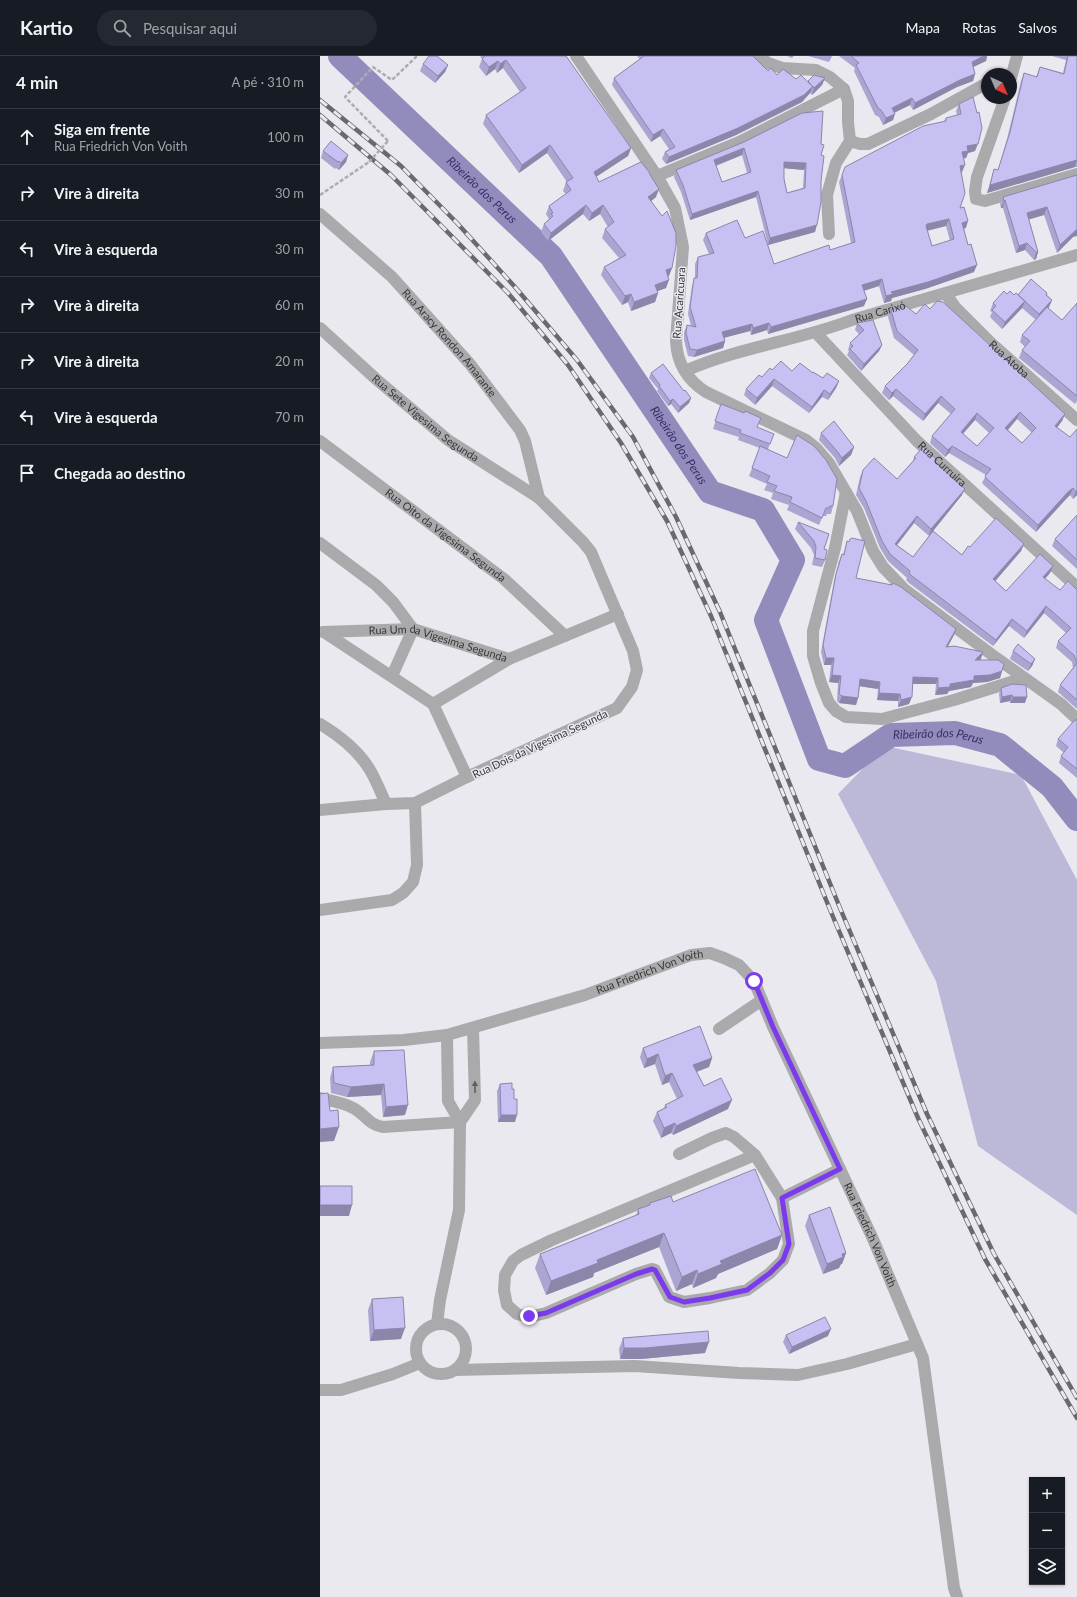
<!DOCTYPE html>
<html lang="pt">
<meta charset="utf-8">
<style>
body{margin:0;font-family:Lato,sans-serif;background:#242831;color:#f1f3f6}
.controls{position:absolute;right:12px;bottom:12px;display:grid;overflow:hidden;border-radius:0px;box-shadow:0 1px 3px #0004}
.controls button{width:36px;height:36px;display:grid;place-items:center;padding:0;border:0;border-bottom:1px solid #363941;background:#171b24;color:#f1f3f6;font:20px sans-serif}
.compass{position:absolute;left:661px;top:12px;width:36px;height:36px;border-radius:50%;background:#171b24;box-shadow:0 1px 3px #0004;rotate:136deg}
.stop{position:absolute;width:12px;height:12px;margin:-9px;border:3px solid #7c3aed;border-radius:50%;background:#fff}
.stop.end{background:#7c3aed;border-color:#fff;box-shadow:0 1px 4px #0008}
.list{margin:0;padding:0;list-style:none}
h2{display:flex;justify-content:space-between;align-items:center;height:52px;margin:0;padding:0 16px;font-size:17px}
h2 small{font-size:13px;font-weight:400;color:#9ea1a6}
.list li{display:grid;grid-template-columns:26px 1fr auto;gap:12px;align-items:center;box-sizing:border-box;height:56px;padding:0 16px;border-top:1px solid #363941}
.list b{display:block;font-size:15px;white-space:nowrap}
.list p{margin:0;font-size:13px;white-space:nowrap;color:#9ea1a6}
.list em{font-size:13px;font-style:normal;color:#9ea1a6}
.icon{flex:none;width:22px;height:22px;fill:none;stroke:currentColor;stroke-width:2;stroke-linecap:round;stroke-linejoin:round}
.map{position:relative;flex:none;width:757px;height:1541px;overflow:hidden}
header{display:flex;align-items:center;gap:24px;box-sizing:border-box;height:56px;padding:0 20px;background:#171b24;border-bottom:1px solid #363941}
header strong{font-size:19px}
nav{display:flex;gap:22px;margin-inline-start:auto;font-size:14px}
.search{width:280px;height:36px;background:#242831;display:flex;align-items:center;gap:10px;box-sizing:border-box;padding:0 14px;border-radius:22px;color:#9ea1a6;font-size:15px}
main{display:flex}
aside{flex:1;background:#171b24}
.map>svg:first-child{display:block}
.green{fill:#bbb8d8}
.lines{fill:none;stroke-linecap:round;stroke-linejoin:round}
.river{stroke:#928cbd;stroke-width:24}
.path{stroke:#adacb2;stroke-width:2.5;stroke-dasharray:4 2;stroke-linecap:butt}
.minor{stroke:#aaaaad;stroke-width:12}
.rail-casing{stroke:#6a6a6d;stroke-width:4.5}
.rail{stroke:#eae9f0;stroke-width:3;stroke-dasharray:9;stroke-linecap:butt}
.path-bridge{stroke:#adacb2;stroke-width:2.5;stroke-dasharray:4 2;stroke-linecap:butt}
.wall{fill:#aaa5d1;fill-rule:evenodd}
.shaded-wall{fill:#8b86aa}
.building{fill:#c6c0f3;stroke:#8b86aa;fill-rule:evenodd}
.oneway{fill:#5f5f62}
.route{stroke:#7c3aed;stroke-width:5}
.labels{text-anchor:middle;stroke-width:3;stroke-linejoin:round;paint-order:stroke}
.street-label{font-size:11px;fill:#373739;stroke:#eae9f0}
.water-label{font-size:12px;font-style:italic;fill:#392d69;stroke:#eae9f0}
</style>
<header>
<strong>Kartio</strong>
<div class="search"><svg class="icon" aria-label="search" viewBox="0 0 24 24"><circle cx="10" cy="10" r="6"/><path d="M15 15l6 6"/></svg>Pesquisar aqui</div>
<nav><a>Mapa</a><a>Rotas</a><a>Salvos</a></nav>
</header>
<main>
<aside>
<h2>4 min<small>A pé · 310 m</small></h2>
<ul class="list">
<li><svg class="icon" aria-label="ahead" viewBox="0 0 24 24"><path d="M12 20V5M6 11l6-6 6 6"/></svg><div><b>Siga em frente</b><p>Rua Friedrich Von Voith</p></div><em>100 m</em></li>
<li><svg class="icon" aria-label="right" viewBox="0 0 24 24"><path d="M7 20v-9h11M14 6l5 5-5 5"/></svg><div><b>Vire à direita</b></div><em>30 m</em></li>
<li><svg class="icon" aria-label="left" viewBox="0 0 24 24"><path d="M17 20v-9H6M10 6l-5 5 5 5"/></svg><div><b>Vire à esquerda</b></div><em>30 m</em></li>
<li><svg class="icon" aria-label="right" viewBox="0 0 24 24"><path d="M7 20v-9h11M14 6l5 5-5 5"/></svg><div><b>Vire à direita</b></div><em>60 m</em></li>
<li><svg class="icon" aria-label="right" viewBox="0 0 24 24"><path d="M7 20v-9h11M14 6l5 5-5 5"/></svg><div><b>Vire à direita</b></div><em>20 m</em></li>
<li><svg class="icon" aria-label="left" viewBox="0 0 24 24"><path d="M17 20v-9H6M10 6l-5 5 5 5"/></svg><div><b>Vire à esquerda</b></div><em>70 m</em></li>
<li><svg class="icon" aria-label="arrive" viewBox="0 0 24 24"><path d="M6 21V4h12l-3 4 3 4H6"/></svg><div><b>Chegada ao destino</b></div></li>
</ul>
</aside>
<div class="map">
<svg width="757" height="1541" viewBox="0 0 757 1541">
<rect width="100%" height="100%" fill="#eae9f0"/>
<!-- green -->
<path class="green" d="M565 690 701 719 757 824V1159L658 1090 616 925 518 738Z"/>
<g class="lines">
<!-- river -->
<path class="river" id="s1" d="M20 0 231 200 390 436 443 454 473 504 446 564 499 703 525 710 571 679 635 677 680 689 732 731 757 763"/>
<!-- path -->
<path class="path" d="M68 85 25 41 53 11 72 24 97 0
M0 139 49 106"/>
<!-- minor -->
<g class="minor">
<path d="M256 0 337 120 355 152 363 191 356 285C357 307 367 324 386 336L486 384 496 392 509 407 537 455 553 495 563 511 584 533 675 601 741 648 757 663"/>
<path d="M439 0 448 7 462 12 496 14 510 21 524 33 528 45V66L530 85 516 107 507 139 509 178"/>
<path d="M691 22 697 0"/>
<path d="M685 42 657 121 655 135 656 143 665 145 757 118"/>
<path d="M530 85 540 88H548L611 58 667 27"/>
<path d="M337 120 419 86 524 33"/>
<path id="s2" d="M0 158 72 221 150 308 200 374 205 385 219 442"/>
<path id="s3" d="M626 238 635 251 671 287 757 364"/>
<path id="s4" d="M0 272 56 323 128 384 219 442 263 486 271 496 313 595 317 614 312 631 297 652 147 721 95 747 66 748 0 754"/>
<path id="s5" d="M496 277 597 385 757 531"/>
<path id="s6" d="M365 315C419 291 477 285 532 264L757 199"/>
<path id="s7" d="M0 385 184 523 245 580"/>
<path d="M526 436 515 492 493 575V600L501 627 509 647 516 655 526 661 562 663 634 644 704 622"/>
<path d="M0 487 56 529 73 546 93 573 72 620"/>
<path id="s8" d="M3 576 93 573 189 603"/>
<path d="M4 576 113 648 147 721"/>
<path d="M113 648 189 603 298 558"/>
<path d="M0 668C20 680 38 694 50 714 56 724 61 737 66 748"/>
<path d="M0 854 72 844 83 837 93 826 97 809 95 747"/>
<path d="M399 973 442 944"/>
<path id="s9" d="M0 987 84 984 127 979 265 939 371 899 390 897 404 902 419 909 434 925 453 971 553 1183 603 1302 634 1532 637 1541"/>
<path d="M0 1042C10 1045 22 1046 31 1051 45 1057 48 1069 63 1071L140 1066"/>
<path d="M140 1066 155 1044 153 972"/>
<path d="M359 1098 392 1082 406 1077 414 1081 435 1099 462 1142 469 1188 463 1204 450 1217 427 1234 390 1242 364 1246 349 1241 335 1214 332 1213 316 1218 226 1257 209 1261 197 1258 187 1249 184 1234 185 1219 193 1205 201 1199 232 1184 435 1099"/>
<path d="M462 1142 520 1113"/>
<circle cx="121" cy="1293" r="25"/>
<path d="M117 1268 120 1244 139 1154 140 1066 128 1045 127 979"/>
<path d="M135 1314 315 1310 419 1317 478 1319 527 1308 597 1288"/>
<path d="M0 1334H21L73 1318 100 1307"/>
</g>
<defs>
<path id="rail" d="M0 44 81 110 137 167 195 231 257 304 313 381 356 461 400 556 520 852 607 1058 674 1198 757 1342
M0 59 71 119 188 237 248 309 301 387 347 465 391 560 511 856 598 1062 665 1203 757 1362"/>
</defs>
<!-- rail casing -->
<use href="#rail" class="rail-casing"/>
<!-- rail -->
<use href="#rail" class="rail"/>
<!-- path-bridge -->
<path class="path-bridge" d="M49 106 68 85"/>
</g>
<!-- wall -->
<path class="wall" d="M160 0H246L311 92 308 100 276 121 279 126 330 117 329 118 336 141 331 145 352 212 348 220 346 232 338 235V237L335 246 311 255 308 246 302 249 281 219 284 211 299 202 282 182 285 173 288 171 280 158 269 165 263 158 228 185 221 176 224 168 229 163 226 158 229 150 246 138 243 135 246 126H247L227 97 199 117 163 68 166 59 200 36 183 12 177 17 175 13 166 20 159 11 162 3Z
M317 0H433L448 15 457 19 487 25 505 22 502 29 492 39 490 37 482 46 416 79 346 108 342 103 345 96 349 93 340 80 331 86 292 29 294 22 320 3Z
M467 0H474L472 2Z
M488 0H512L509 6Z
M519 0H667L666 5 653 11 655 18 653 25 637 31 593 54 590 49 575 56 573 64 563 69 559 61 555 59 534 15 535 12Z
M732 0H757V111H755L667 137 674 113 678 114 687 83 701 25 704 17 716 21 720 11 743 17 746 4Z
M103 8 128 9 125 16 115 27 100 15Z
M639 48 655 95 648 97 646 102 643 103 642 116 641 117 640 152 646 172H644L654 216 605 233 572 242 571 245 564 247 559 230 544 235V250L448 278 447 274 431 279 430 275 404 281 405 285 403 292 374 301 368 300 364 284V276L367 269 371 270 368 258 372 230 375 222V208L378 201 389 198 383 184 386 177 425 182 454 208 510 194 531 187 519 126 522 119 624 65 626 62 637 59 636 55ZM626 170 630 185 612 190 607 175Z
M503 55 501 88V125L495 176 448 189 436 141 370 164 361 136 354 121 356 114ZM422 99 427 117 402 126 396 110ZM464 112 484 114 483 132 467 137 464 123Z
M3 95 28 99 26 106 19 114 16 112 15 113 1 102Z
M757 119 753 181 737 197 724 159 708 163 718 196 716 203 714 204 705 194 696 197 683 152H681L680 148 683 141Z
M727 237V239L732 244 729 251 728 252 742 264 757 247V345L755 348 699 302 702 294 705 291 700 286 702 279 716 264 702 252 682 273 670 261 672 256 670 255 673 247 694 239Z
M610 253 745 358 742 365 737 371 757 439 753 443 750 439 746 443 716 476 665 430 662 427 666 419 629 397 625 401 610 387 612 380 631 358 618 347 603 365 573 340 569 344 562 337 565 330 587 308 594 299 574 282 568 261 571 254 596 258ZM697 363 712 377 702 387 688 374ZM655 364 669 377 657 390 643 378Z
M537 267 562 289 559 295 541 315 527 299 529 295 528 294 530 287 539 278 535 274Z
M452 314 472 315 493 317 503 322 519 325 516 332 508 344 502 341 489 357 452 330 435 349 424 339 426 333Z
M331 317 364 335 371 342 369 347 358 357 351 348 348 350 337 335 338 333 329 322Z
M401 348 437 371 451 385 448 393 513 450 511 458H507L506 460H503L499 469 467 454 469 449 451 443 453 437 444 434 447 428 429 420 440 392 418 384 419 381 393 373Z
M501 377 534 391 531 399 519 410 515 402 499 384Z
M594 401 616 407 642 439 613 475 642 499 650 491 704 488 701 495 675 525 686 535 733 510 730 517 725 523 740 534H757V653L738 636 740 629 753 612 752 606 736 592 738 585 746 577 724 557 704 582 689 570 673 590 589 527 586 524 587 522 568 505 560 492 544 452 536 439 540 421 543 414 577 423 593 405ZM594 467 609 480 593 501 577 489Z
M757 459V513L732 490 735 483Z
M478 466 504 493 505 504 502 511 492 509 494 499 491 492 475 473Z
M527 485 536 522 636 573 634 579 627 591 661 603 660 604 682 615 680 622 667 626 653 627 651 631 629 635 627 638 615 639 616 628H593L589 648 578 651V645L557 644 558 633 540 630 538 642 536 649 519 647 517 645 518 627 509 626 511 609H504L501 596 514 525 519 505 522 498 523 499Z
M693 595 715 603 712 610 708 615 690 603Z
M681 632 705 647H690V645L680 647 679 638Z
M757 663V722L739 707 741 700 744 697 736 690 738 683Z
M323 992 392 1002 389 1011 377 1016 384 1030 408 1053 353 1079 351 1077 341 1082 333 1065 337 1056 344 1052 345 1049 357 1043 349 1026 342 1029 335 1008 324 1012 320 1001Z
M54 995 85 1059 63 1061 61 1039 27 1041 11 1037 10 1022 13 1011 50 1009V1006Z
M180 1028 192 1033 195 1066H178L177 1035Z
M353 1146 462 1179 457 1193 398 1218 396 1222 373 1232 372 1228 356 1235 339 1191 274 1217 273 1221 226 1239 215 1212 220 1198 316 1160 318 1153 329 1149 330 1147Z
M489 1159 526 1197 522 1208H521L519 1212 503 1218 485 1170Z
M52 1243 81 1283 50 1285 48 1254Z
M466 1279 508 1280 469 1298 463 1286Z
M303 1282 385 1297 321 1303H300L299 1293Z"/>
<!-- shaded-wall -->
<path class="shaded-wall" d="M664 0H667L666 5 649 13 652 6Z
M186 4 183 12 177 17 180 8Z
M178 5 175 13 166 20 169 11Z
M128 9 125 16 115 27 118 20Z
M655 18 653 25 637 31 593 54 595 47 640 24Z
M505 22 502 29 492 39 494 32Z
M493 30 490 37 482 46 416 79 346 108 349 101Z
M592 42 590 49 570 59 572 52Z
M575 58 573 64 563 69 566 62Z
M343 73 340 80 331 86 333 79Z
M658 88 655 95 648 97 646 102 640 103 642 96 647 90Z
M230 89 227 97 199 117 202 109Z
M311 92 308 100 271 124 274 116Z
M424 92 422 99 392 111 394 104Z
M28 99 26 106 19 114 21 107Z
M757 104 755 111 667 137 670 129Z
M464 106 486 107 484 114 462 112Z
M645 109 642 116 638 117 640 110Z
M339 133 336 141 325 150 328 141Z
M438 135 436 141 370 164 372 158Z
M685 144 683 152H681L684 145Z
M266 149 263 158 228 185 231 177Z
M283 149 280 158 269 165 272 157Z
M727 151 724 159 704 165 707 157Z
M629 163 626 170 605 175 606 170 607 168Z
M648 165 646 172 640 174 642 167Z
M497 169 495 176 448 189 450 182Z
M757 173V180L753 181 737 197 740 189Z
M707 187 705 194 696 197 699 190Z
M716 196H718L716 203 714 204Z
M657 209 654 216 605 233 572 242 571 245 564 247 566 240 571 236Z
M352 212 349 220 343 222 346 214Z
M562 223 559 230 539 236 542 229Z
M349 224 346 232 332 237 335 229Z
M338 237 335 246 311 255 314 246Z
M311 238 308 246 302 249 305 240Z
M547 243 544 250 448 278 451 271Z
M732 244 729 251 717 265 719 258Z
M705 245 702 252 682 273 685 266Z
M449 267 447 274 431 279 433 272Z
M432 268 430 275 400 283 402 276Z
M405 285 403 292 374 301 377 294Z
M562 289 559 295 541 315 544 308Z
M454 323 452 330 435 349 437 342Z
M519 325 516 332 508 344 510 338Z
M576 333 573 340 569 344 572 337Z
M504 334 502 341 489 357 492 351Z
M621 340 618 347 603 365 605 358Z
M371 342 369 347 358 357 360 351Z
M353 343 351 348 348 350 350 345Z
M700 356 697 363 683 379 685 372Z
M657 357 655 364 638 383 641 376Z
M745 358 742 365 733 377 735 370Z
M632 390 629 397 625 401 628 394Z
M534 391 531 399 519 410 522 402Z
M753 432 750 439 746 443 716 476 718 469 748 436Z
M645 433 642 439 609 480 611 473Z
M757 434V439L753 443 756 436Z
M597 460 594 467 573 494 575 488Z
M704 488 701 495 671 530 673 523Z
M733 510 730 517 720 528 723 521Z
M726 550 724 557 704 582 707 575Z
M692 563 689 570 673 590 676 584Z
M636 573 634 579 624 598 626 591Z
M663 596 661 603 653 611 655 604Z
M506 602H514L511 609H504Z
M715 603 712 610 708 615 711 608Z
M682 615 680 622 667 626 653 627 651 631 629 635 627 638 615 639 618 632 654 620Z
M512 619 521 620 518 627 509 626Z
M593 621 618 622 616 628H591Z
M540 623 560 626 558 633 538 630Z
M559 637 580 638 578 645 557 644Z
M692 639 690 645 680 647 682 641Z
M522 640 538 642 536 649 519 647Z
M592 641 589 648 578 651 581 644Z
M693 641H707L705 647H690Z
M338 998 335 1008 324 1012 327 1003Z
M392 1002 389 1011 370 1018 373 1009Z
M352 1017 349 1026 342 1029 345 1020Z
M64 1028 61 1039 27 1041 31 1031Z
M412 1044 408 1053 353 1079 356 1070Z
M88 1049 85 1059 63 1061 66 1051Z
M181 1059H197L195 1066H178Z
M355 1067 351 1077 341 1082 344 1072Z
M19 1071 14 1085 0 1086V1073Z
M0 1149H32L29 1160H0Z
M344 1177 339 1191 274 1217 273 1221 226 1239 231 1225 277 1204Z
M462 1179 457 1193 398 1218 396 1222 373 1232 378 1218 400 1205Z
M526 1197 522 1208H521L519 1212 503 1218 507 1208 522 1198Z
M377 1214 372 1228 356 1235 362 1221Z
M85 1272 81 1283 50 1285 54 1274Z
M511 1273 508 1280 469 1298 472 1291Z
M389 1286 385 1297 321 1303H300L304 1292Z"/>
<!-- building -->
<path class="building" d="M109 0H117L128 9 118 20 103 8Z
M165 0H246L311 92 274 116 279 126 321 106 330 117H329L339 133 328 141 342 160 347 155 356 177V190L352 212 346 214 349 224 335 229 338 237 314 246 311 238 305 240 284 211 306 199 285 173 294 166 283 149 272 157 266 149 231 177 224 168 233 160 231 158 233 157 229 150 251 134 246 126 253 122 230 89 202 109 166 59 206 32 186 4 180 8 178 5 169 11 162 3Z
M324 0H433L448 15 451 12 457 19 463 13 476 23 481 19 492 30 488 25 494 19 505 22 494 32 493 30 484 39 418 72 349 101 345 96 355 91 343 73 333 79 294 22Z
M531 0H664L652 6 655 18 640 24 595 47 592 42 572 52 575 58 566 62 561 54 558 52 536 9 539 7Z
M748 0H757V104L670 129 674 113 678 114 690 76 704 17 717 21 720 11 744 18Z
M653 41 657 57 659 56 662 72 658 88 647 90 648 95 642 96 645 109 640 110 645 137 640 152 644 151 648 165 642 167 648 189 651 188 657 209 608 226 571 236 573 238 566 240 562 223 542 229 547 243 451 271 449 267 433 272 432 268 402 276 405 285 377 294 370 293 366 277 367 269 376 271 370 251 374 222H377L378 201 394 197 386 177 417 164 425 182 443 175 454 208 509 189 510 194 535 186 522 119 525 111 603 70 626 65V62L641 58 639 48ZM629 163 634 183 612 190 606 170 607 168Z
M503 55 501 88 504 89 501 99 504 100 501 125V146L497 169 450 182 438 135 372 158 363 129 356 114 424 86 482 57ZM424 92 431 116 402 126 394 104ZM464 106 486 107 485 132 467 137 464 123Z
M11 85 28 99 21 107 19 105 18 106 3 95Z
M757 119V173L740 189 727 151 707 157 718 196H716L707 187 699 190 685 144 684 145 683 141Z
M711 223 727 237 726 239 732 244 719 258 698 239Z
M684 235 687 238 690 235 694 239 696 237 705 245 685 266 672 254 676 250 673 247Z
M617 245 623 246 745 358 735 370 750 381 757 373V434L756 436 753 432 748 436 718 469 667 423 665 420 671 413 632 390 628 394 612 380 635 353 621 340 605 358 576 333 572 337 565 330 587 308 598 294 577 275 571 254 586 250 596 258 605 248 610 253ZM700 356 716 372 702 387 685 372ZM657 357 674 372 657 390 641 376Z
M757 247V340L702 294 710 285 702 279 727 251 742 264Z
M553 264 562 289 544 308 530 293 533 290 530 287 544 274 537 267Z
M461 305 472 315 480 307 493 317V316L503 322 507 317 519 325 510 338 504 334 492 351 454 323 437 342 426 333 439 319 442 321 450 312 452 314Z
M343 308 364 335 365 334 371 342 360 351 353 343 350 345 339 330 340 329 331 317Z
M401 348 424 357 425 355 441 362 437 371 454 378 450 388 420 377 421 374 395 365Z
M514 365 534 391 522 402 517 395 501 377Z
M477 379 494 390 506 404 517 423 513 450H510L509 452H506L502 462 470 446 472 441 454 435 457 430 447 426 450 420 432 412 440 390 467 402Z
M603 391 617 404 615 406 645 433 611 473 597 460 575 488 593 501 613 475 642 499 648 490 650 491 676 462 704 488 673 523 686 535 720 498 733 510 723 521 740 534 748 525 757 534V644L740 629 757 607 754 599 738 585 751 572 726 550 707 575 692 563 676 584 592 520 589 517 590 515 570 498 562 485 546 445 539 432 543 414 554 402 577 423 596 402 594 401Z
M757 459V504L735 483Z
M478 466 509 478 504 493 507 494 505 504 495 502 496 491 494 485Z
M532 482 545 485 536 522 572 529 573 527 581 531 636 573 626 591 634 590 663 596 655 604H678L684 608 682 615 670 619 654 620V624L630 628V631L618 632V622L593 621 592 641 581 644 580 638 559 637 560 626 540 623 538 642 522 640 519 638 521 620 512 619 514 602H506L503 589 516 518 522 498 524 499 527 485 529 486 530 483Z
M698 588 715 603 711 608 693 595Z
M692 628 706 629 707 641H693L692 639 682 641 681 632Z
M757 663V713L741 700 748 691 738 683 753 666Z
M380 970 392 1002 373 1009 384 1030 401 1022 412 1044 356 1070 355 1067 344 1072 337 1056 347 1051 345 1049 363 1040 352 1017 345 1020 338 998 327 1003 323 992Z
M84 994 88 1049 66 1051 64 1028 31 1031 14 1027 13 1011 54 1009V995Z
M192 1027V1033H194V1043H197V1059H181L180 1028Z
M8 1037 10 1055 18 1054 19 1071 0 1073V1038Z
M435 1113 462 1179 400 1205 402 1208 378 1218 377 1214 362 1221 344 1177 277 1204 278 1207 231 1225 220 1198 319 1158 318 1153 330 1149V1147L351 1140 353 1146Z
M0 1130H32V1149H0Z
M510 1151 526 1197 522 1198 523 1201 507 1208 489 1159Z
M83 1241 85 1272 54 1274 52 1243Z
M505 1261 511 1273 472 1291 466 1279Z
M388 1275 389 1286 325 1292H304L303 1282Z"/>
<!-- one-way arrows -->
<defs><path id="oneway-solid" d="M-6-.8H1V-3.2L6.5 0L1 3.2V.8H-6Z"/></defs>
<use class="oneway" href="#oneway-solid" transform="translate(155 1031) rotate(-91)"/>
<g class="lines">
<!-- route -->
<path class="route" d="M209 1260 226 1257 316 1218 332 1213 335 1214 350 1241 364 1246 390 1242 427 1234 450 1217 463 1204 469 1188 462 1142 520 1113 453 971 434 925"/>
</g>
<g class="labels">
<!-- street labels -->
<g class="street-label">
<text transform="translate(359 247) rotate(-86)" y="4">Rua Acaricuara</text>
<text dy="4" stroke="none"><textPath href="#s6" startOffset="204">Rua Carixó</textPath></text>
<text dy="4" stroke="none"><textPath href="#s2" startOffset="183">Rua Aracy Rondon Amarante</textPath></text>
<text dy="4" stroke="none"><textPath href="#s3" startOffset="91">Rua Atoba</textPath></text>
<text dy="4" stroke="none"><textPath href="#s4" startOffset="139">Rua Sete Vigesima Segunda</textPath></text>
<text dy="4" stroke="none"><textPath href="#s5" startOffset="182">Rua Curruira</textPath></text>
<text dy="4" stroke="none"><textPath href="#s7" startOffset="157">Rua Oito da Vigesima Segunda</textPath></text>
<text dy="4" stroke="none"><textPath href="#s8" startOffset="117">Rua Um da Vigesima Segunda</textPath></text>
<text transform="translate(220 688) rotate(-25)" y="4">Rua Dois da Vigesima Segunda</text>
<text dy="4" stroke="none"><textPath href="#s9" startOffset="340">Rua Friedrich Von Voith</textPath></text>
<text dy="4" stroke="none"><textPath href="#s9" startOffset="736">Rua Friedrich Von Voith</textPath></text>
</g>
<!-- water labels -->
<g class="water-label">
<text dy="4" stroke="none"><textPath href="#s1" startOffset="195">Ribeirão dos Perus</textPath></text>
<text dy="4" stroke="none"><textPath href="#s1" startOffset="519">Ribeirão dos Perus</textPath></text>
<text dy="4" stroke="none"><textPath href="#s1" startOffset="1034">Ribeirão dos Perus</textPath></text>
</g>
</g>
</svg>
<div class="controls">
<button>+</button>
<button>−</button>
<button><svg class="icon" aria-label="layers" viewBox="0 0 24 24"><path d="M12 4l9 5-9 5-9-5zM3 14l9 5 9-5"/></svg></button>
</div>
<svg class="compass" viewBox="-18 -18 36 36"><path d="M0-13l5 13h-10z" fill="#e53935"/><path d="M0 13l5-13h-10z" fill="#9ea1a6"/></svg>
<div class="stop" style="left:434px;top:925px"></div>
<div class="stop end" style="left:209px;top:1260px"></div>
</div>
</main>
